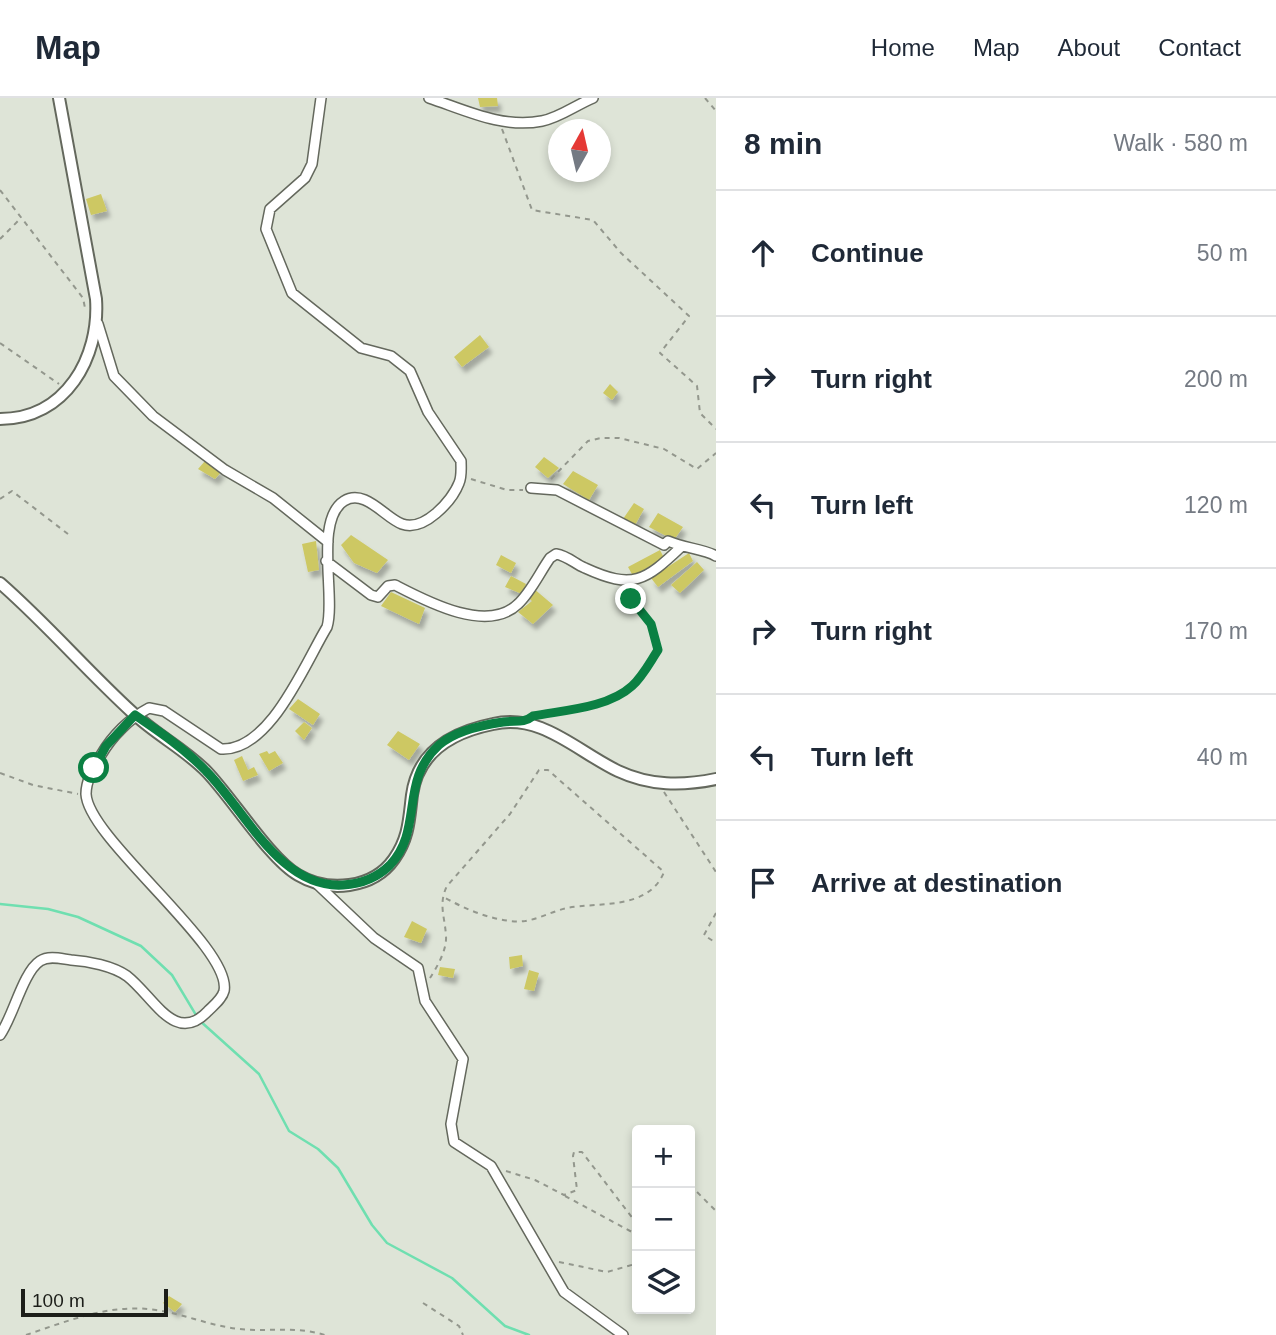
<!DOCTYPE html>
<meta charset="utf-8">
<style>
body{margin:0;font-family:Arial,sans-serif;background:#f2f2f3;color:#1f2937}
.controls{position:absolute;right:21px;bottom:21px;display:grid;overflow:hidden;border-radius:7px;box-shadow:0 4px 10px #0003}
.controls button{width:63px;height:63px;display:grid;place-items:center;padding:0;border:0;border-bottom:2px solid #e0e1e3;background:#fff;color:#1f2937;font:35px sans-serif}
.compass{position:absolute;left:548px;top:21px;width:63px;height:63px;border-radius:50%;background:#fff;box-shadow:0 4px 10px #0003;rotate:8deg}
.scale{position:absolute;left:21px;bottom:18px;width:147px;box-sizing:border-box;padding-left:7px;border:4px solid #1c1e19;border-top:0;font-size:19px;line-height:24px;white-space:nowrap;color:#1c1e19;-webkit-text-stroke:5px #dee4d7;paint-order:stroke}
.stop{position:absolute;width:21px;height:21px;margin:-16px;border:5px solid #0b8043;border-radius:50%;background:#fff}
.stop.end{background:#0b8043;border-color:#fff;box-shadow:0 2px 7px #0008}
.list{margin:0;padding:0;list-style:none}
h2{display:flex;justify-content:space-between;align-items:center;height:91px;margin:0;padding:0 28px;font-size:30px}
h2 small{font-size:23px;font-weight:400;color:#747a83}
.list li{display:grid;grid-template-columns:46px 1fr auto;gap:21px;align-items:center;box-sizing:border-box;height:126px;padding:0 28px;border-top:2px solid #e0e1e3}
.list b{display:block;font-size:26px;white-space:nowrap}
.list em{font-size:23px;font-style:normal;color:#747a83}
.icon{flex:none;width:38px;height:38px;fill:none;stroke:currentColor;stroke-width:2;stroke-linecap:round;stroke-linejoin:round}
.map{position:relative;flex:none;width:716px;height:1237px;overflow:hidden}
header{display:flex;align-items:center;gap:42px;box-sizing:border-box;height:98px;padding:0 35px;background:#fff;border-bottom:2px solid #e0e1e3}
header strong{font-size:33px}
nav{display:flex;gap:38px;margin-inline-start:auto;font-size:24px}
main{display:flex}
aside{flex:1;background:#fff}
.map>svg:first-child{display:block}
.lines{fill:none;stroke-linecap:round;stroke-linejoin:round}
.stream{stroke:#6fdfb0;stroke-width:2.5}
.building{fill:#cdc863;filter:url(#shadow)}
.minor-casing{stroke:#64685d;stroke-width:12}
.tertiary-casing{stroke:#64685d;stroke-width:14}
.path{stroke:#93978d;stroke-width:2;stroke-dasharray:5 5;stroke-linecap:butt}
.minor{stroke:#fff;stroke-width:9}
.tertiary{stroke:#fff;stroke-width:10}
.route{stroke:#0b8043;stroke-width:9}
</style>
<header>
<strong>Map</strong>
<nav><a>Home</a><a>Map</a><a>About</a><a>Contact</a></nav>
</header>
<main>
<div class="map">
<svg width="716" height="1237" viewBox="0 0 716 1237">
<defs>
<filter id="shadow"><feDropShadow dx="3.5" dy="6" stdDeviation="2" flood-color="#0004"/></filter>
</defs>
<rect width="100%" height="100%" fill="#dee4d7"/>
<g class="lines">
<!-- stream -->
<path class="stream" d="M0 806 48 811 78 819 141 848 172 877 199 922 259 976 289 1033 318 1051 338 1070 372 1127 387 1145 452 1180 505 1228 529 1237"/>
</g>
<!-- building -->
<path class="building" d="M478 0H497L498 8 480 9Z
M101 96 107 113 91 117 86 101Z
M480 237 489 249 462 269 454 259Z
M610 286 618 294 612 302 603 295Z
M544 359 559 370 548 380 535 369Z
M205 363 222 373 215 381 198 371Z
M573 373 598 387 589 402 563 386Z
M634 405 644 411 635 427 623 421Z
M658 415 683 429 674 442 649 429Z
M351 437 388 462 377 475 354 465 341 447Z
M316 443 319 472 308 474 302 446Z
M660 452 664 460 633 478 628 469Z
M689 455 693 463 658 489 651 480Z
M501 457 516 465 511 475 496 467Z
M697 464 704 472 680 495 671 487Z
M511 478 526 486 522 496 505 489Z
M533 490 553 507 533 526 518 514 532 503 526 498Z
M391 494 425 510 419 526 381 508Z
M298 601 320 616 313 627 289 611Z
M304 624 312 630 304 642 295 633Z
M398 633 420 646 409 662 387 647Z
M267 653 269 656 275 653 283 665 269 673 259 656Z
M242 658 248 672 254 669 258 677 243 683 234 662Z
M412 823 427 831 421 845 404 839Z
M522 857 523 868 510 871 509 859Z
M440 869 455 871 453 880 438 877Z
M529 872 539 875 534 893 524 891Z
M169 1198 182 1206 175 1214 163 1205Z"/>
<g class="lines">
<defs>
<path id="minor" d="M429 0C465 12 503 31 542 23 559 20 576 7 593 0
M98 226 114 278 153 318 225 372 273 400 328 444
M531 390 557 392 664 447 668 443C683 450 704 451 716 458
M326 463 371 497 378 499 388 488 395 487C426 503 487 536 518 506 531 494 540 474 550 460L556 456C568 458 575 466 585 470 633 492 645 483 681 449
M316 785 374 840 418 870 425 903 463 961 451 1026 454 1044 491 1068 564 1194 623 1237
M0 937C13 919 23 874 40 863 49 857 62 861 71 862 88 863 113 868 127 878 154 899 175 948 208 913 214 907 222 901 224 893 233 850 88 741 86 696 86 682 94 669 101 657 112 638 130 620 149 610L164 613 221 651C270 654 305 565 327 529 336 500 314 422 344 403 365 390 385 420 402 426 424 434 452 403 459 385 462 378 461 371 461 363L428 314 410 273 391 258 361 250 292 195 266 131 270 111 305 80 312 66 321 0"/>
<path id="tertiary" d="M0 321C66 321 100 259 96 201L59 0
M0 485C47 526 87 573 133 615 156 637 185 651 207 674 232 700 270 761 298 777 328 795 373 791 394 761 409 740 409 721 412 697 418 653 453 634 493 626 542 615 576 653 618 673 650 688 682 688 716 681"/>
</defs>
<!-- minor casing -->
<use href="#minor" class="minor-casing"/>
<!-- tertiary casing -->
<use href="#tertiary" class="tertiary-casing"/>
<!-- path -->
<path class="path" d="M705 0 716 13
M502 31 532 112 593 122 621 155 689 218 660 255 697 288 700 315 716 331
M0 92 83 200 85 210
M0 141 20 121
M0 245 59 286
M471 381 507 392H523
M551 381 588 343 601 340H619L664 351 697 371 716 355
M0 401 12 393 68 436
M534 618C565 611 609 610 633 588 643 578 650 564 658 552 651 527 640 508 619 492
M0 675 33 687 78 696
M664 694 716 774
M716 815 704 837 716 845
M430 880C437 869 447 852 446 838 445 819 438 806 447 788L510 716 539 672H548L664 774C649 812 599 804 567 810 553 813 539 821 525 823 499 826 464 811 442 798
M506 1073 535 1082 564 1097 577 1092 573 1058 574 1054H582L637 1126
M690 1087 716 1113
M565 1098 632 1134 637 1150
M559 1164 607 1174 635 1166 637 1155
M423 1205 459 1228 463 1237
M26 1237C68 1223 110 1205 156 1212 184 1216 211 1228 239 1231 268 1234 296 1228 325 1237"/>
<!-- minor -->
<use href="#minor" class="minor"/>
<!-- tertiary -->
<use href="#tertiary" class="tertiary"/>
</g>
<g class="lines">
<!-- route -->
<path class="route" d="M94 670 106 648 135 617C160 634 185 651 206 673 245 712 280 791 343 787 361 786 377 780 390 767 424 731 399 683 439 647 455 633 482 627 503 624 515 622 523 626 533 618 564 612 608 610 632 588 643 578 650 564 658 552L651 526 631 501"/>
</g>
</svg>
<div class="controls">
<button>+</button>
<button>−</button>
<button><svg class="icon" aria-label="layers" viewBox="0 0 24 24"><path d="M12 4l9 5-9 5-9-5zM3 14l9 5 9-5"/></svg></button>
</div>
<svg class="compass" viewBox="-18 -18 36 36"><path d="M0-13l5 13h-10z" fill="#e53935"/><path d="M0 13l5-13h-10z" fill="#747a83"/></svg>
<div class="scale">100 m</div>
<div class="stop" style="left:94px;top:670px"></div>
<div class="stop end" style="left:631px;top:501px"></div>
</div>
<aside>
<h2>8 min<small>Walk · 580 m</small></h2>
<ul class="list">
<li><svg class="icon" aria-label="ahead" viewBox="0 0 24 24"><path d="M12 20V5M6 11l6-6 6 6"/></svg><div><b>Continue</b></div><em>50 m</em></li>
<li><svg class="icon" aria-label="right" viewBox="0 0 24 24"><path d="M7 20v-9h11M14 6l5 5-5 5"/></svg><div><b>Turn right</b></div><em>200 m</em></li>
<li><svg class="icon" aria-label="left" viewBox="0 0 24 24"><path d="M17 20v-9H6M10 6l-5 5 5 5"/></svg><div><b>Turn left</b></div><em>120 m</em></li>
<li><svg class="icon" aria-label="right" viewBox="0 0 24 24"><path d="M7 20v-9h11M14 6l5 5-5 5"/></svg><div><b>Turn right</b></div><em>170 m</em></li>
<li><svg class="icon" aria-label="left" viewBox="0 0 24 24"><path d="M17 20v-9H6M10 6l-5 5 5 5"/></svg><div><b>Turn left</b></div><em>40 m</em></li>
<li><svg class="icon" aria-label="arrive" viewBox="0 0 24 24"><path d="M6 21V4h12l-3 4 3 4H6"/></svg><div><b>Arrive at destination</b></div></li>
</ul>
</aside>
</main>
